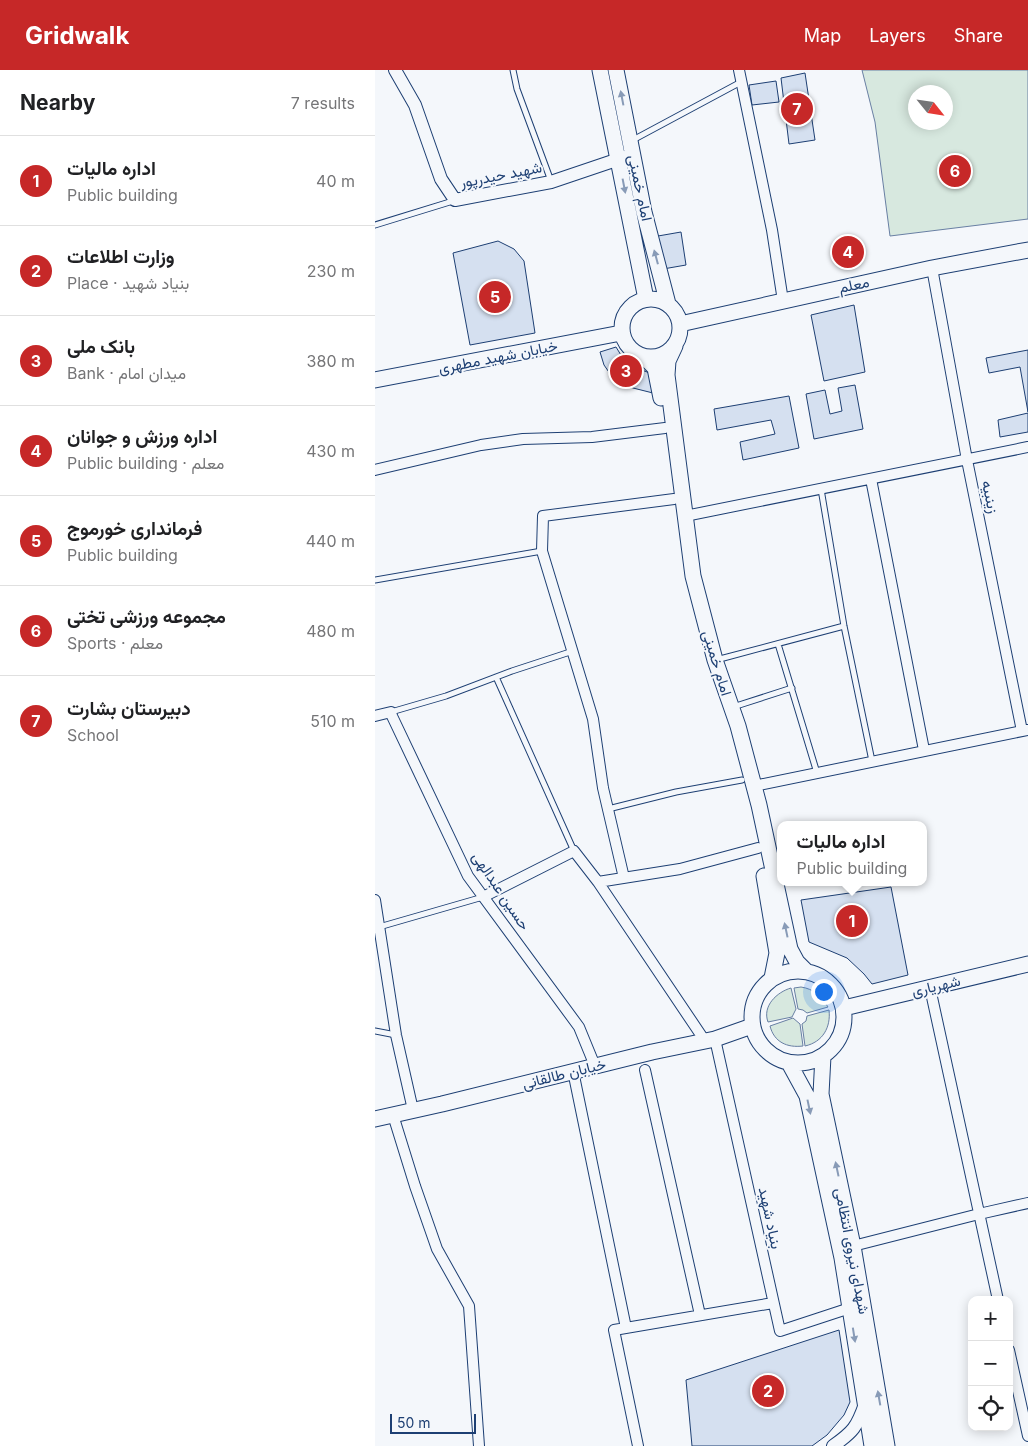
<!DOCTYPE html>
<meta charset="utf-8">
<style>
body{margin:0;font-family:Inter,Vazirmatn,sans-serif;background:#f2f2f2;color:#202124}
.controls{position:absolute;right:15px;bottom:15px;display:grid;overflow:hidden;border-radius:10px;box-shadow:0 2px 12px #0003}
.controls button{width:45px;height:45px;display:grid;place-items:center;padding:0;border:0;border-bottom:1px solid #e0e0e0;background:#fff;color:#202124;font:25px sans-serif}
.compass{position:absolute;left:533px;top:15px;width:45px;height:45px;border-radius:50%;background:#fff;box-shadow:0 2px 12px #0003;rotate:120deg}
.scale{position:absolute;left:15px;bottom:12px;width:86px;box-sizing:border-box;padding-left:5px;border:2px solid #1d3f73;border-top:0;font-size:14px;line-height:18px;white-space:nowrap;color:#1d3f73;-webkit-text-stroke:4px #f4f7fb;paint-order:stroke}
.you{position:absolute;left:448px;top:921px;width:18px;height:18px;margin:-12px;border:4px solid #fff;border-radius:50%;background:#1a73e8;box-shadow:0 0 0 8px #1a73e833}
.badge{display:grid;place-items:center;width:32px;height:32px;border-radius:50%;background:#c62828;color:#fff;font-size:16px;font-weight:700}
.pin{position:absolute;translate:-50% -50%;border:2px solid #fff;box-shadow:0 1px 5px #0006}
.popup{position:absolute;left:402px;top:751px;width:150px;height:65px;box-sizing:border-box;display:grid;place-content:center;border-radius:10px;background:#fff;filter:drop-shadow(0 1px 4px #0005);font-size:16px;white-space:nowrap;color:#757577}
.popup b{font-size:19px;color:#202124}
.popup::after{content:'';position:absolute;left:50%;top:100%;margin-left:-10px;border:10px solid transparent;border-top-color:#fff}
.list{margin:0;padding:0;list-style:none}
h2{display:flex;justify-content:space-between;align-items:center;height:65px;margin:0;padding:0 20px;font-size:21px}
h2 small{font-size:16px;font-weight:400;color:#757577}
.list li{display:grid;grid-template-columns:32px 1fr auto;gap:15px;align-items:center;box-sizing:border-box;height:90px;padding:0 20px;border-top:1px solid #e0e0e0}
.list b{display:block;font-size:19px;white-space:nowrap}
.list p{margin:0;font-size:16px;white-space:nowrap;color:#757577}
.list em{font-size:16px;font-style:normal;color:#757577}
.icon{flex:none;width:28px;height:28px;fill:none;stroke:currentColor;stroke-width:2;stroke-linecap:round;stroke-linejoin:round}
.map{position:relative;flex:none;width:653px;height:1376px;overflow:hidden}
header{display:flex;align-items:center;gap:30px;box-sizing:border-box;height:70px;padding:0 25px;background:#c62828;color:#fff}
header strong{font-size:24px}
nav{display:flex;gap:28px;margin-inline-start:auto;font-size:18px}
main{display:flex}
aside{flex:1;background:#fff}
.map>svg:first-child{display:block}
.green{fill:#d7e8df;stroke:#687fa3;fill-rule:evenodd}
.building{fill:#d5e0f0;stroke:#1d3f73}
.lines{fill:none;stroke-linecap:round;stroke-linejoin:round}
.service-casing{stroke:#1d3f73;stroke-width:7}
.minor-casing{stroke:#1d3f73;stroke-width:12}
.tertiary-casing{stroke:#1d3f73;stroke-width:14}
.secondary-casing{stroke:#1d3f73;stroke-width:17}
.service{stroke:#f4f7fb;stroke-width:5}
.minor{stroke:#f4f7fb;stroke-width:10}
.tertiary{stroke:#f4f7fb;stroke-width:12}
.secondary{stroke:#f4f7fb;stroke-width:15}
.oneway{fill:#889bb7}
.labels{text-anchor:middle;stroke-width:4;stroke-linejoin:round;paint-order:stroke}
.street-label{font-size:15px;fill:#1d3f73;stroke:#f4f7fb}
</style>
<header>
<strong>Gridwalk</strong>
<nav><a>Map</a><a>Layers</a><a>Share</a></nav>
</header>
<main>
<aside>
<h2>Nearby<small>7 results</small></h2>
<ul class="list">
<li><span class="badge">1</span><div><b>اداره مالیات</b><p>Public building</p></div><em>40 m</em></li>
<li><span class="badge">2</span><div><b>وزارت اطلاعات</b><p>Place · بنیاد شهید</p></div><em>230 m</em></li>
<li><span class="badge">3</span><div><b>بانک ملی</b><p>Bank · میدان امام</p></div><em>380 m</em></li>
<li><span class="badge">4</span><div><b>اداره ورزش و جوانان</b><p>Public building · معلم</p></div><em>430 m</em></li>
<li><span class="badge">5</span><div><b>فرمانداری خورموج</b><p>Public building</p></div><em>440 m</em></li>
<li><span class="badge">6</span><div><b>مجموعه ورزشی تختی</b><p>Sports · معلم</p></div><em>480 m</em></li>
<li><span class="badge">7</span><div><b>دبیرستان بشارت</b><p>School</p></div><em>510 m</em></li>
</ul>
</aside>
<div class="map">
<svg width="653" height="1376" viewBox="0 0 653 1376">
<rect width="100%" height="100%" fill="#f4f7fb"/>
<!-- green -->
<path class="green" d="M487 0H653V149L515 166 500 52ZM570 22V52H540V22Z
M426 917C439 919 446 926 453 937L432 943 428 940 423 939 419 918Z
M416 918 421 939 417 947 393 952C387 936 402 922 416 918Z
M454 940C456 957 448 972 430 976L427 954 431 951 432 946Z
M418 948 425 954 428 976C412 978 399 972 395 956Z"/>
<!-- building -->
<path class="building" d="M430 3 440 70 414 74 406 8Z
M401 11 404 32 377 35 374 15Z
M306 162 311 195 288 199 283 166Z
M123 171 139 179 149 191 160 263 95 275 78 183Z
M479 235 490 302 449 311 436 245Z
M241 277 249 290 262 298 277 304 278 323 258 318 238 308 229 295 225 282Z
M653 280V342L645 297 614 303 611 288Z
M480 315 488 359 439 369 431 324 450 320 455 344 467 341 463 318Z
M414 326 424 378 368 390 365 372 400 364 396 350 342 360 339 339Z
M653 343V362L625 367 623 350Z
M516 817 533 905 497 914 489 904 472 888 434 872 426 830Z
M464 1260 475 1332 469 1345 452 1365 437 1376H317L311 1310Z"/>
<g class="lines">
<defs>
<path id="service" d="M138 0 142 19 176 111
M256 71 366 12
M0 155 78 131
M446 419 469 556 497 691
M0 510 167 481
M403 574 442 703
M341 590 469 556
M121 607 199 781
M358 637 417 618
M16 642 71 626 137 601 198 581
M233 739 301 722 367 710
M4 857 108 827
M0 961 21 965"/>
<path id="minor" d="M364 0 397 160 408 231
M557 198 592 390 647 661
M0 400 106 375 148 369 217 367 290 358
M496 409 549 680
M310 446 653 377
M0 646 16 642 17 646 93 806 204 957 220 996
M379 716 652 660
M249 808 228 718 218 649 167 481 168 446 299 429
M223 812 305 799 383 778
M108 827 199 781 223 812 330 971
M0 830 21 965 38 1040
M555 918 623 1230
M340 969 405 1261 475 1238
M270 1000 325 1245
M198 1001 251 1258
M18 1045 40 1116 62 1179 94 1236 104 1376
M478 1176 604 1144 653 1133
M634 1280 653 1366
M263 1376 239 1260 398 1233"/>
<path id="tertiary" d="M20 0 40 35 66 109 80 130 176 112 250 87
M458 1376C478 1362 482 1357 490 1334"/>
<path id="secondary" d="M225 0 271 229
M241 0 269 142 293 234
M247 258a29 29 0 1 1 58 0a29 29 0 1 1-58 0Z
M305 254 557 198 653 180
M300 276 293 291 292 305 318 506 340 590 363 656 384 735 415 879 422 892 432 902
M269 287 280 298 286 328
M0 310 246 263
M389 806 402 883 397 908
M377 947a46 46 0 1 1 92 0a46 46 0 1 1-92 0Z
M469 938 653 894
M448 986 446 1024 478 1176 512 1376
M414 993 432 1026 467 1188 497 1376
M0 1049 67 1034 277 982 340 969 377 956"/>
</defs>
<!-- service casing -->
<use href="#service" class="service-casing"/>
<!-- minor casing -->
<use href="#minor" class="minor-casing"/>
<!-- tertiary casing -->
<use href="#tertiary" class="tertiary-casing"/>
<!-- secondary casing -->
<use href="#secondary" class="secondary-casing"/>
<!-- service -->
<use href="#service" class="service"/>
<!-- minor -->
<use href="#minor" class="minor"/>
<!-- tertiary -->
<use href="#tertiary" class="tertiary"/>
<!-- secondary -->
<use href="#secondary" class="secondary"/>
</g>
<!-- one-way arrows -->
<defs><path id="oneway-solid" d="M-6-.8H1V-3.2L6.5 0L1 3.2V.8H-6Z" transform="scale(1.25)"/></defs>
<g class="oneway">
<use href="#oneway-solid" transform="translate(247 28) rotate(-101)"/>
<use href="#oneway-solid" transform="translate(249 116) rotate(79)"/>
<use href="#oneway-solid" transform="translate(281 187) rotate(-105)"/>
<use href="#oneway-solid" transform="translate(411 860) rotate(-102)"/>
<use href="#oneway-solid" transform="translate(434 1037) rotate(78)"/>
<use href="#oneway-solid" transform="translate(462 1099) rotate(-102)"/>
<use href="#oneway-solid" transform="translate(479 1265) rotate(81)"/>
<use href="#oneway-solid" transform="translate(504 1328) rotate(-100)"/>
</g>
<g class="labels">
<!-- street labels -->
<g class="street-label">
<text transform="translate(126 105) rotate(-11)" y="5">شهید حیدرپور</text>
<text transform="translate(265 118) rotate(78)" y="5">امام خمینی</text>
<text transform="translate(479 215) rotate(-12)" y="5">معلم</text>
<text transform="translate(123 287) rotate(-11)" y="5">خیابان شهید مطهری</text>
<text transform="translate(615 427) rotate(78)" y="5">زینبیه</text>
<text transform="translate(342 593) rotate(73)" y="5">امام خمینی</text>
<text transform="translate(126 821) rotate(56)" y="5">حسین عبدالهی</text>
<text transform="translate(561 916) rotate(-13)" y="5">شهریاری</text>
<text transform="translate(189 1004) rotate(-14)" y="5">خیابان طالقانی</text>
<text transform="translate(395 1148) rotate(78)" y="5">بنیاد شهید</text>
<text transform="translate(477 1181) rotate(79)" y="5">شهدای نیروی انتظامی</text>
</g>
</g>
</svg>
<div class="controls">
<button>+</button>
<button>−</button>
<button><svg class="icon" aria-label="locate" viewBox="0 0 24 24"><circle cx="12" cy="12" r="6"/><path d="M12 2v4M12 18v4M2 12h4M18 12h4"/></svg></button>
</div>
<svg class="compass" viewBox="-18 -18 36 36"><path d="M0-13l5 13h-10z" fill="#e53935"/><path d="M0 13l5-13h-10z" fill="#757577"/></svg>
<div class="scale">50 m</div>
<div class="you"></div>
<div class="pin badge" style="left:477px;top:851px">1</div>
<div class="popup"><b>اداره مالیات</b>Public building</div>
<div class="pin badge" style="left:393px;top:1321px">2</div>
<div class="pin badge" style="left:251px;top:301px">3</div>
<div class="pin badge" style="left:473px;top:182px">4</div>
<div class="pin badge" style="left:120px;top:227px">5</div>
<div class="pin badge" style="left:580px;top:101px">6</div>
<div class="pin badge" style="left:422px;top:39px">7</div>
</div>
</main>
